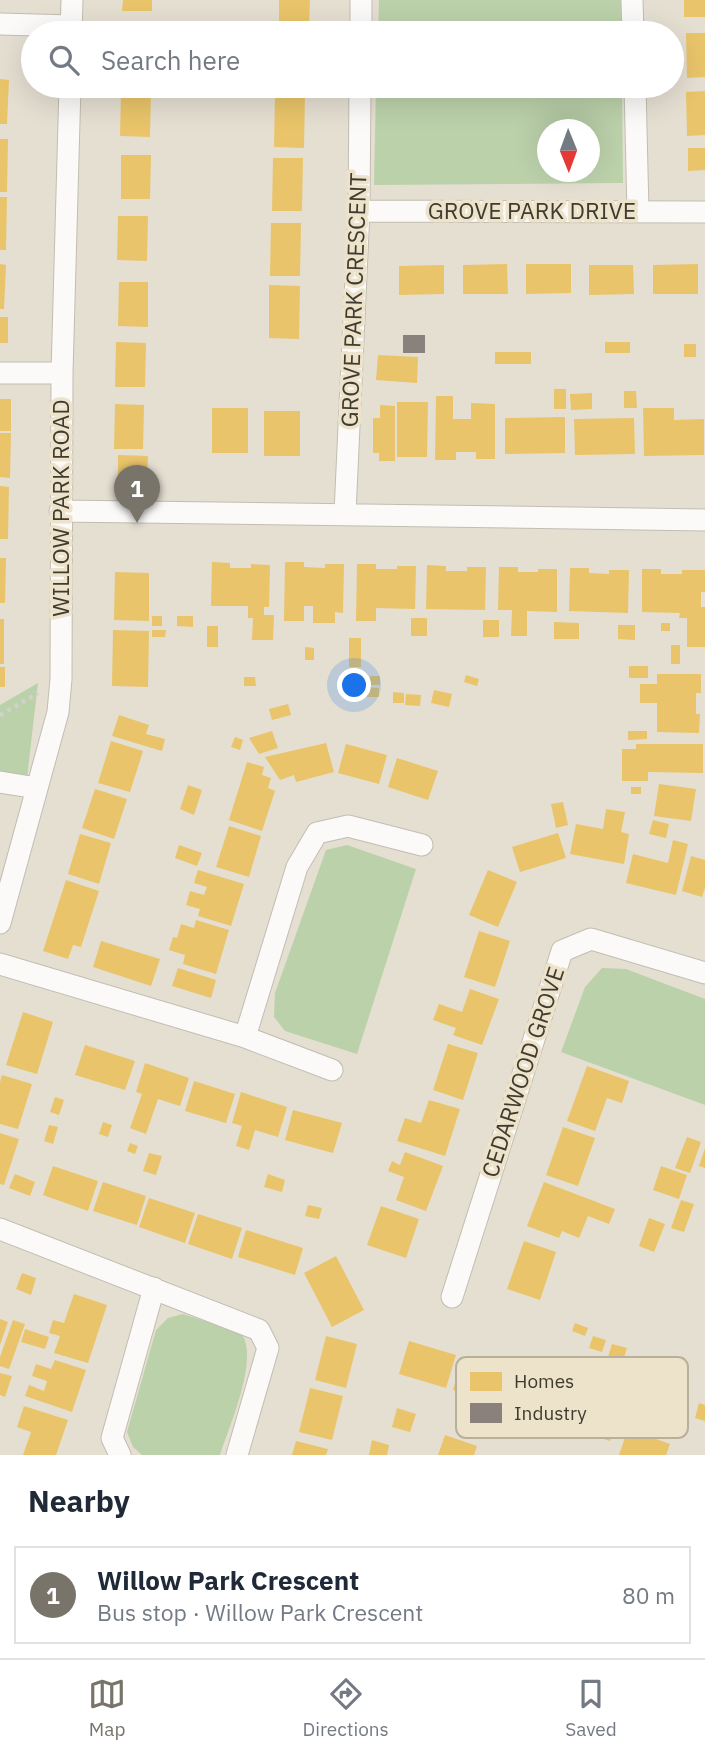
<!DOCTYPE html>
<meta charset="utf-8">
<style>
body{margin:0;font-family:"IBM Plex Sans",sans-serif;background:#f6f6f7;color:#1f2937}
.compass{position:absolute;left:537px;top:119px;width:63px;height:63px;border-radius:50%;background:#fff;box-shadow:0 7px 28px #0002;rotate:179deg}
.you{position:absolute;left:355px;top:686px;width:24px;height:24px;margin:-18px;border:5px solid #fff;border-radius:50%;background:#1a73e8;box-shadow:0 0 0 10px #1a73e833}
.badge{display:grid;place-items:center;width:46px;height:46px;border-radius:50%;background:#797469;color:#fff;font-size:23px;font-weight:700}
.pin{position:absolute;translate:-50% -58px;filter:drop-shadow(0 2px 4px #0008)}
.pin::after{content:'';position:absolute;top:37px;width:24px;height:21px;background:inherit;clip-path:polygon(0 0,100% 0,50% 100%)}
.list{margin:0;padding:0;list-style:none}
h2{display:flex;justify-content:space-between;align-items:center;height:91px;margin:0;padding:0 28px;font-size:30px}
h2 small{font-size:23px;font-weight:400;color:#747a83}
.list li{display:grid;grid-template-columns:46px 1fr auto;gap:21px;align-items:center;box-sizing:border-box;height:98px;margin:0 14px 14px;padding:0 14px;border:2px solid #e0e1e3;border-radius:0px}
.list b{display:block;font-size:26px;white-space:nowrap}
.list p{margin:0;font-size:23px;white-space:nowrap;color:#747a83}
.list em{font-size:23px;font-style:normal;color:#747a83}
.icon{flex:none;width:38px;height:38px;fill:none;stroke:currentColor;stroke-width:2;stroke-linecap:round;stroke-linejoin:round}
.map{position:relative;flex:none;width:705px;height:1455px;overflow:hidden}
.search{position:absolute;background:#fff;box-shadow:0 7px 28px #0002;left:21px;right:21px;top:21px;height:77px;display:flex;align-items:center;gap:18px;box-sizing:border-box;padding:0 24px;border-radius:38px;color:#747a83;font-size:26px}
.sheet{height:203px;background:#fff}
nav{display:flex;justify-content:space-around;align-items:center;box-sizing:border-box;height:98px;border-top:2px solid #e0e1e3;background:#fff;font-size:19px;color:#747a83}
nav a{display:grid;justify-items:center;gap:4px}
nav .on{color:#797469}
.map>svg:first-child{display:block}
.green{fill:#bbd1aa;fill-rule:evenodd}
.homes{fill:#e9c46a}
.industry{fill:#8a817c}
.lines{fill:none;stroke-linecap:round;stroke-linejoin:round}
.minor-casing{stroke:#c2bdb3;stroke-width:23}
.path{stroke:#d3d1cd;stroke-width:4.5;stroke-dasharray:3.5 5;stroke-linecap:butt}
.minor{stroke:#fbfaf8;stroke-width:21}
.labels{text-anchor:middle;stroke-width:7;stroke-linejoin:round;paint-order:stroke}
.street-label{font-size:23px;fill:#3f3b31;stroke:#ede2ca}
.key{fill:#ede2ca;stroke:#b9b09c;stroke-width:2}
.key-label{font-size:19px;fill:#3f3b31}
</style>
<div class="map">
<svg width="705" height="1455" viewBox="0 0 705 1455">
<rect width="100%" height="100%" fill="#e5dfd2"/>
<!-- green -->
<path class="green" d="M379 0H622V33H378Z
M376 86H622L623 183 374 185ZM548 130H590V172H548Z
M38 683 27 778 0 774V705Z
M347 845 416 869 357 1054 285 1031 274 1017 275 993 326 850Z
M602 968 626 969 705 999V1105L561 1052 585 987Z
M183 1314 241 1333C260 1358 229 1426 220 1455H142L133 1447 127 1432 156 1330 168 1318Z"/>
<!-- homes -->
<path class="homes" d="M123 0H152V11H122Z
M279 0H310L309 24 279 23Z
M684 0H705V17H684Z
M122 29 151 30V33H122Z
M276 30H306V33H276Z
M686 33H705V77L687 78Z
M0 79 9 80 7 124H0Z
M705 91V135L687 136 686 92Z
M121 92H151L150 137 120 136Z
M275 94 305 95 304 148 274 147Z
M0 139H8L7 192H0Z
M688 148H705V170L688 171Z
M121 155H151L150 199H121Z
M273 158H303L302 211H272Z
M0 197H7L6 250H0Z
M118 216H148L147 261 117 260Z
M271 223H301L300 276H270Z
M0 264 6 265 4 309H0Z
M507 264 508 294H463V265Z
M526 264H571V293L526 294Z
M698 264V294H653V265Z
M444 265V294L399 295V266Z
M589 265H633L634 294 589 295Z
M119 282H148V327L118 326Z
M269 285 300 286 299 339 269 338Z
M0 317H8V343H0Z
M116 342 146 343 145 387H115Z
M605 342H630V353H605Z
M684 344H696V357H684Z
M495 352H531V364H495Z
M378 355 418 357 417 383 376 380Z
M554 389H566V409H554Z
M624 391H636L637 408H624Z
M592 393V409L571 410 570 394Z
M436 396H453V419H471V403L495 404V459H476V452H456V460H435Z
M0 399H11V431H0Z
M397 402H428L427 457H397Z
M115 404 144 405 143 449H114Z
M380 405 395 406V461H379V453H373V418H380Z
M212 408H248V453H212Z
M643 408H674V420L704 419V455L644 456Z
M264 411H300V456H264Z
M565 417V453L505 454V418Z
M634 418 635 454 575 455 574 419Z
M0 433H11L10 478 0 477Z
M118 455 148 456 147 478H118Z
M0 486 9 487 8 539H0Z
M0 558H6L5 603H0Z
M212 562 230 563V568H251V564L270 565 269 607H264V615H274L273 640H252L253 618H248V606H211Z
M285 562H304V567L325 568V564H344L343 613 335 612V623H313V606H304V621H284Z
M357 564H376V569H397V566H416L415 609 376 608V621H356Z
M427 565 446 566V571H467V567H486L485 610 426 609Z
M499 567H518V572H538V569H557V612L527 611V636H511L512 610H498Z
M570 568H589V573L609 574V570H629L628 613 569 611Z
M642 569H661V574H682V570H705V592H701V607H705V647H687V618H679L680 613 642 612Z
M115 572 149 573V621L114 620Z
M152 616H162V626H152Z
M177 616H193V627L177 626Z
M411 618H427V636H411Z
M0 619H4V664H0Z
M483 620H499V637H483Z
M554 622 579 623V639H554Z
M661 623H670V631H661Z
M618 625H635V640L618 639Z
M207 626H218V647H207Z
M113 630 149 631 148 687 112 686Z
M152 630H166L165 637H152Z
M349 638H361V667H349Z
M671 645H680V664H671Z
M305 647 314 648V660H305Z
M629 666H648V678H629Z
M0 667H5V687H0Z
M657 674H701V693H696V714H700L699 733 657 732V703H640V684H657Z
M466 675 479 679 477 686 464 682Z
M370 676H380V685H370Z
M244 677H255L256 686H244Z
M367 687 379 688V697H367Z
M434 690 452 694 449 707 431 703Z
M393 692 404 693V703H393Z
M406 694 421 695 420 706 405 705Z
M288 704 291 715 272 720 269 709Z
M119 715 149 725 146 734 165 739 162 751 112 736Z
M272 731 278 748 259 754 249 738Z
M628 731H647V739L628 740Z
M235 737 243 740 240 750 231 747Z
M111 741 143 751 130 792 98 783Z
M326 743 334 772 296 782 294 775 280 780 265 757Z
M346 744 387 755 379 784 338 773Z
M636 744H703V773L648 772V781H622V749H636Z
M397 758 438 771 428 800 388 787Z
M247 762 264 767 262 775 271 778 268 788 275 791 262 831 229 820Z
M659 784 696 789 691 821 654 816Z
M188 785 202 790 194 815 180 809Z
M631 787H641V794H631Z
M95 789 127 799 114 839 82 828Z
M563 802 568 825 556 828 551 804Z
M606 809 625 812 621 832 629 834 624 864 570 854 576 824 603 829Z
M653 820 669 824 666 838 649 834Z
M229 826 261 836 249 877 216 867Z
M558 833 566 858 520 872 512 847Z
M80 834 111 843 99 884 68 874Z
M673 840 688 844 676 895 626 883 633 854 668 863Z
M179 845 202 853 197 866 175 858Z
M691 856 705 860V888L702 897 682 891Z
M198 870 244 884 231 926 198 916 200 909 186 905 190 891 204 895 207 887 194 883Z
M488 870 517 882 498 927 469 915Z
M66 880 99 891 81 947 73 945 68 959 43 951Z
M196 920 229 930 216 974 183 964 185 955 169 950 173 937 177 938 181 924 194 928Z
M479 931 510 941 495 987 464 977Z
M101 941 160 959 151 986 93 967Z
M178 968 216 980 211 998 172 986Z
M470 989 499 999 482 1045 453 1035 456 1028 433 1020 439 1004 462 1012Z
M23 1012 53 1022 37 1074 6 1065Z
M448 1044 478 1053 463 1100 433 1090Z
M85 1045 135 1061 125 1090 75 1075Z
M145 1063 189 1078 180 1106 158 1099 146 1134 130 1128 142 1094 136 1092Z
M587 1066 629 1081 622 1103 607 1098 595 1131 567 1121Z
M2 1075 32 1084 18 1129 0 1124V1082Z
M194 1081 235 1094 226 1123 185 1111Z
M241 1092 287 1107 278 1137 255 1130 249 1150 236 1146 242 1126 232 1123Z
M55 1097 64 1100 59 1115 50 1112Z
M429 1100 460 1109 445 1156 397 1141 405 1118 421 1123Z
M293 1110 342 1123 333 1153 285 1140Z
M103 1122 112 1125 108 1137 99 1134Z
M49 1125 58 1127 53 1144 44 1141Z
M563 1127 595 1138 578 1186 546 1175Z
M0 1133 19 1139 4 1185 0 1184Z
M687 1137 701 1142 690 1173 675 1168Z
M130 1143 138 1146 135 1154 127 1151Z
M705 1148V1168L699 1166Z
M405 1152 443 1166 426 1211 396 1200 404 1177 388 1171 392 1161 400 1165Z
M149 1153 162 1156 156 1175 143 1171Z
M53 1166 98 1181 88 1211 43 1195Z
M661 1166 687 1175 679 1199 653 1190Z
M15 1174 35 1182 30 1196 9 1188Z
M268 1174 285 1180 282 1192 264 1187Z
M103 1182 146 1196 137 1225 93 1211Z
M544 1182 615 1209 609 1224 588 1216 579 1238 562 1231 559 1238 527 1226Z
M149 1198 195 1213 185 1243 139 1227Z
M681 1200 694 1204 684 1232 671 1228Z
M308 1205 322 1208 319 1219 305 1216Z
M381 1206 419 1219 406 1258 367 1245Z
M198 1214 242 1228 232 1259 188 1244Z
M649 1218 665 1224 654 1252 639 1246Z
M246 1230 303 1248 295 1275 238 1257Z
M524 1241 556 1252 540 1300 507 1289Z
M336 1256 364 1310 332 1327 304 1273Z
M22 1273 36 1278 31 1295 16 1289Z
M74 1294 107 1305 88 1363 54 1353 60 1336 49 1333 53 1320 64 1323Z
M0 1319 8 1322 0 1345Z
M13 1320 25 1324 9 1369 0 1366V1357Z
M575 1323 588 1328 585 1336 572 1331Z
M25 1329 49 1337 45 1349 21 1342Z
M326 1336 357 1344 346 1388 315 1380Z
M593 1336 606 1340 602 1352 589 1348Z
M409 1341 456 1355 446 1388 399 1374Z
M612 1344 627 1348 623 1361 608 1357Z
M462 1358 507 1371 494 1414 472 1407 475 1396 453 1390Z
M55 1360 86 1370 72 1412 25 1396 29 1385 44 1391 47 1381 32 1376 36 1364 51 1369Z
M0 1373 12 1376 5 1397 0 1395Z
M310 1388 343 1396 332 1440 299 1432Z
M578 1399 619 1412 610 1441 568 1428Z
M699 1403 705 1405V1421L695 1418Z
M24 1406 68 1420 56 1455H23L31 1432 17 1427Z
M397 1408 416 1414 410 1432 392 1427Z
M469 1415 486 1421 479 1438 463 1433Z
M628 1429 670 1444 666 1455H619Z
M445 1435 477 1446 474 1455H438Z
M372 1440 389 1445 387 1455H369Z
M296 1441 328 1449 326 1455H292Z"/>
<!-- industry -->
<path class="industry" d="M403 335H425V353H403Z"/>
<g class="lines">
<defs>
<path id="minor" d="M632 0 633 33
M0 24 71 26
M71 33 72 0
M361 33V0
M635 86 638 212
M359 211 705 212
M0 373H62
M60 511C275 512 490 518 705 520
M345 513 359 211 360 86
M0 782 37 788
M0 923 58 712 61 679 62 373 70 86
M0 964 245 1037 332 1070
M245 1037 297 867 317 833 348 826 422 845
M0 1229 259 1330 268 1348 237 1455
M452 1297 562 951 591 939 705 973
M120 1455 112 1438 154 1288"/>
</defs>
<!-- minor casing -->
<use href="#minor" class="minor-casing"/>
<!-- path -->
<path class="path" d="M0 715 38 693"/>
<!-- minor -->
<use href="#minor" class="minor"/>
</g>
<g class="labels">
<!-- street labels -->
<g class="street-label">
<text x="532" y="219">GROVE PARK DRIVE</text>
<text transform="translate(354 300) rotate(-88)" y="8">GROVE PARK CRESCENT</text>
<text transform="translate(61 508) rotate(-90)" y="8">WILLOW PARK ROAD</text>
<text transform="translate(523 1072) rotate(-72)" y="8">CEDARWOOD GROVE</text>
</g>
</g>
<!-- legend -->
<rect x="456" y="1357" width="232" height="81" rx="10" class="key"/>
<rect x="470" y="1372" width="32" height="19" fill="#e9c46a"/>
<rect x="470" y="1403" width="32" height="20" fill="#8a817c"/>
<g class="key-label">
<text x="514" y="1388">Homes</text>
<text x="514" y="1420">Industry</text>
</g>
</svg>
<svg class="compass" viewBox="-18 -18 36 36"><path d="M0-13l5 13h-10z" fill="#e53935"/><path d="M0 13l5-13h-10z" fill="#747a83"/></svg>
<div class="you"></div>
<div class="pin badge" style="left:137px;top:523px">1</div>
<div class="search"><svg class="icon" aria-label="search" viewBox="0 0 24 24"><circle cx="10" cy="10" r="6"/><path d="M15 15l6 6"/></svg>Search here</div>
</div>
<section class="sheet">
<h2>Nearby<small></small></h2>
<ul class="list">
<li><span class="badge">1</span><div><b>Willow Park Crescent</b><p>Bus stop · Willow Park Crescent</p></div><em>80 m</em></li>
</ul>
</section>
<nav>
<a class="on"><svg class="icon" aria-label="map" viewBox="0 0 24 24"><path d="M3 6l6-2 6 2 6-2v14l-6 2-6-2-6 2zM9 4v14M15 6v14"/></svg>Map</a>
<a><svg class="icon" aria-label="directions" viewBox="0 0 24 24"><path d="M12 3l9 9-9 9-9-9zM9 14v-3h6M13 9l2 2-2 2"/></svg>Directions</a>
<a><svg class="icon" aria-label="saved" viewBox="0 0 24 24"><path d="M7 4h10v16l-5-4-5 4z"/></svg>Saved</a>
</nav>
